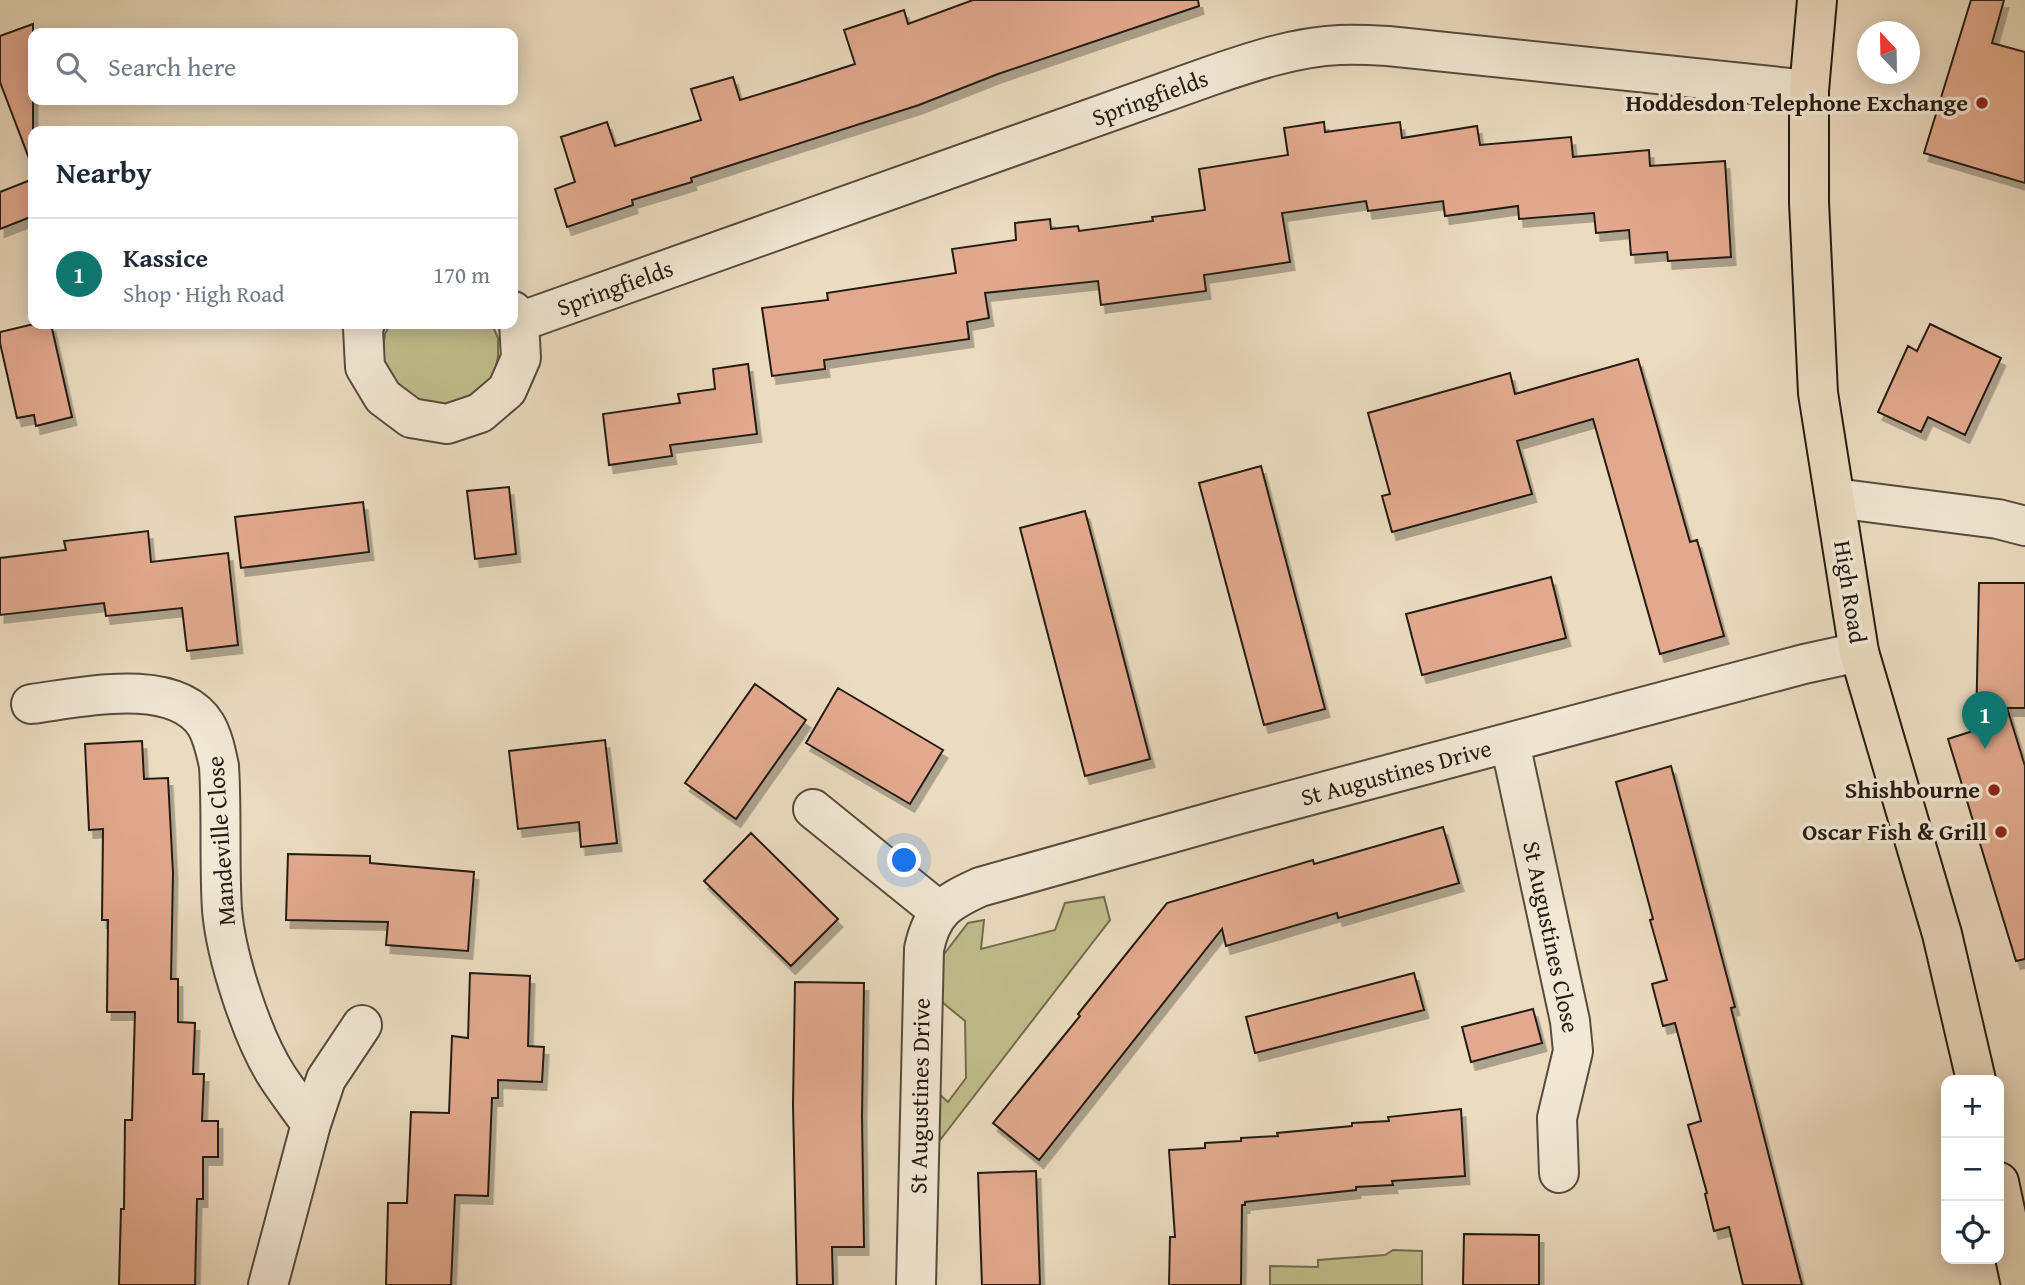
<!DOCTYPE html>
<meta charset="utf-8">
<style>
body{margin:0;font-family:"Gentium Book Plus",serif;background:#f2f2f3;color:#1f2937}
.controls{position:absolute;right:21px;bottom:21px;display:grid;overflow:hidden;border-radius:14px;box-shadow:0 4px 18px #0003}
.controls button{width:63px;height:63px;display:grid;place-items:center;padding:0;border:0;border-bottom:2px solid #e0e1e3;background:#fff;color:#1f2937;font:35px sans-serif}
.compass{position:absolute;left:1857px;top:21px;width:63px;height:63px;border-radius:50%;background:#fff;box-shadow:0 4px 18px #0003;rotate:338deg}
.you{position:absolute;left:905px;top:861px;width:24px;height:24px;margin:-18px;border:5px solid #fff;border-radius:50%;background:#1a73e8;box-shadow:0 0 0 10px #1a73e833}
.badge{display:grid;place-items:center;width:46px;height:46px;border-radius:50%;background:#0f766e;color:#fff;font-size:23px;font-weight:700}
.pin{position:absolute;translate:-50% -58px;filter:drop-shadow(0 2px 4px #0008)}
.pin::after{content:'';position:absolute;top:37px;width:24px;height:21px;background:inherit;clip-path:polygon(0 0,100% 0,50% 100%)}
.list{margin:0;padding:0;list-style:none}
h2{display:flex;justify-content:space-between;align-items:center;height:91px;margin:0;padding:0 28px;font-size:30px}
h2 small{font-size:23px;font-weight:400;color:#747a83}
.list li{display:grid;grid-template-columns:46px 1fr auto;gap:21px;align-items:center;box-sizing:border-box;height:112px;padding:0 28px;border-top:2px solid #e0e1e3}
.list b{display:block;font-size:26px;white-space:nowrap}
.list p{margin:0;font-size:23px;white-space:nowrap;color:#747a83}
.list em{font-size:23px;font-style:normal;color:#747a83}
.icon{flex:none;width:38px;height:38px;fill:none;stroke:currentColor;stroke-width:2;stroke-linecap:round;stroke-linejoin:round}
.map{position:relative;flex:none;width:2025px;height:1285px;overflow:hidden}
.search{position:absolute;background:#fff;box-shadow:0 4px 18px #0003;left:28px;top:28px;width:490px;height:77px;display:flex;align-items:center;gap:18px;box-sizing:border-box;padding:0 24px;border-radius:14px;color:#747a83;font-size:26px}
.panel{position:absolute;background:#fff;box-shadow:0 4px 18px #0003;left:28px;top:126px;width:490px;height:203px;border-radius:14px}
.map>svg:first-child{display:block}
.green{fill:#c0be8c;stroke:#726d50;stroke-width:2}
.building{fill:#e3a98e;stroke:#241c13;stroke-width:2;filter:url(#shadow)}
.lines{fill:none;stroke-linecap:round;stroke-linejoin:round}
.minor-casing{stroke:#564c3e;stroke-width:42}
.major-casing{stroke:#241c13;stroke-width:42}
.minor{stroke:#f2e8d5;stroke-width:38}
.major{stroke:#ebdbbf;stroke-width:38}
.poi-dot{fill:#8f2418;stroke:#f2e8d5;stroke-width:2.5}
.labels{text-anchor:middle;stroke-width:7;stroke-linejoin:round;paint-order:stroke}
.street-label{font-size:24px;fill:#241c13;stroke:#f2e8d5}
.poi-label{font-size:24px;font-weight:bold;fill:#241c13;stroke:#f2e8d5;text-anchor:end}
</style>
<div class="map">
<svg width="2025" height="1285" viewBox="0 0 2025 1285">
<defs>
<filter id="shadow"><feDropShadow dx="4.5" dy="8" stdDeviation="0" flood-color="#0004"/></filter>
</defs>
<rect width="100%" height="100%" fill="#ebdbbf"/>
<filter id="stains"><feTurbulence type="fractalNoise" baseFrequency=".00286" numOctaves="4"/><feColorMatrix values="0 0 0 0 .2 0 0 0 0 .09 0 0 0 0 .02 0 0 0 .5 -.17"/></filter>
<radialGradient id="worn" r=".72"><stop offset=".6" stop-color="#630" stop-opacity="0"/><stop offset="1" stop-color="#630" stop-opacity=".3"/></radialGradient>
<!-- green -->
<path class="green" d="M390 324H492L498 338V357L494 375 483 390 451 408 412 402 387 372 382 354 385 334Z
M1104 897 1110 920 940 1140 937 1092 948 1102 966 1078 965 1021 942 1002 941 958 968 923 984 920 981 949 1055 930 1065 903Z
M1393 1250 1422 1251V1285H1270V1266L1318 1267V1260L1385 1255Z"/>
<!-- building -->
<path class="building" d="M973 0H1198L1199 6 998 74 919 105 691 178 692 182 632 200 633 205 567 227 555 189 575 182 561 137 607 122 615 146 701 120 691 89 733 77 740 100 796 83 855 64 844 30 904 10 908 24Z
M1971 0H2004L1992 43 2025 52V183L1924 153Z
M33 24V160L30 161 0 82V36Z
M1324 122 1325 132 1400 122 1402 138 1477 126 1480 145 1571 137 1573 157 1649 150 1650 166 1725 161 1731 257 1668 261 1667 252 1631 255 1629 230 1596 233 1594 213 1519 219 1518 206 1445 216 1443 201 1368 211 1366 201 1282 213 1290 262 1204 275 1206 291 1101 305 1098 281 985 293 989 318 967 322 969 339 824 360 825 369 772 376 762 308 828 300 827 293 956 273 952 249 1016 240 1015 223 1050 219 1051 229 1078 226 1079 231 1153 221 1152 217 1205 210 1199 169 1288 155 1284 128Z
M33 179V216L0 229V192Z
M34 324H51L72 417 36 426 34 415 17 418 0 343V332Z
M1930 324 2001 358 1965 435 1928 417 1921 432 1878 412 1908 346 1917 351Z
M1638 359 1690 542 1697 540 1724 636 1660 654 1593 419 1517 441 1532 494 1392 532 1382 496 1390 494 1368 413 1510 373 1515 394Z
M748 364 757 434 670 445 672 456 609 465 603 414 680 403 678 394 715 389 713 369Z
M1261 466 1325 709 1264 725 1199 483Z
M509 487 516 554 475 559 467 491Z
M363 502 369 552 241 568 235 517Z
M1085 511 1150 759 1085 776 1020 528Z
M148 531 151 562 228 553 238 645 187 651 182 608 106 616 104 603 0 615V558L66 550 64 541Z
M1551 577 1566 638 1422 675 1406 614Z
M1979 583H2025V708H2007L2025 766V959L2016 961 1948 739 1976 730Z
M755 684 806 720 736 819 685 783Z
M838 688 943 750 910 804 806 743Z
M605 740 617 843 581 847 579 822 518 829 509 751Z
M142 741 144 779 168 778 173 873 171 979H178V1022L195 1023 193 1074H204L202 1121H218V1157H203V1199H197L195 1285H119L121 1209H124L125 1120H132L135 1012H107L108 920H102L103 829 89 830 85 744Z
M1671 766 1735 1007 1731 1008 1802 1285H1743L1729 1227 1714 1231 1705 1194 1707 1193 1688 1125 1701 1121 1675 1023 1663 1026 1652 984 1667 980 1650 920 1653 919 1616 782Z
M1443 827 1459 883 1338 918 1337 913 1226 946 1222 929 1039 1160 993 1123 1080 1016 1078 1014 1167 903 1313 860 1314 864Z
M751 833 838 919 791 966 704 881Z
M288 854 370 856V863L474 872 468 951 386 945 388 922 286 920Z
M470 973 530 976 528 1046 544 1047 542 1082 498 1080V1098H492L488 1196 455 1195 451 1285H386L388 1203H407L411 1112 449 1113 452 1036 468 1038Z
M1414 973 1424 1010 1255 1053 1246 1017Z
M795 982 864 983 862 1116 864 1247H832L833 1285H797L793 1105Z
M1533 1009 1542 1043 1471 1062 1462 1027Z
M1461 1109 1465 1176 1392 1181 1393 1185 1356 1187V1190L1245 1202V1205H1242L1241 1285H1169L1170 1237H1175L1169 1150 1205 1148V1143L1241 1141V1138L1278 1136 1277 1133 1352 1126V1123L1389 1121 1388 1117Z
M1036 1171 1040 1285H982L978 1173Z
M1464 1234 1539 1235V1285H1463Z"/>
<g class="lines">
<defs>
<path id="minor" d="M519 322 1213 75C1254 61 1296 47 1339 45 1356 44 1372 45 1388 46L1809 90
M365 324 363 328 365 367 383 397 411 418 447 424 480 413 507 390 521 358 519 322 513 311
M1835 498 1998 519 2025 526
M31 704C79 698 175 675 206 725 213 737 216 752 219 766 222 814 219 862 222 910 226 957 252 1037 277 1076 288 1093 300 1108 311 1124
M1510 743 1570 1021 1573 1051 1557 1118 1559 1173
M813 809 939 911
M268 1285 311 1124 326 1079 362 1025
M916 1285 924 949C932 911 947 902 980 887L1236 815 1804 664 1859 652"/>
<path id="major" d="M1817 0 1809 90V202L1818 393 1859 652 1942 934 1976 1080
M1999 1182 2021 1285"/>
</defs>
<!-- minor casing -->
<use href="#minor" class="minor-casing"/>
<!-- major casing -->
<use href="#major" class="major-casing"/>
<!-- minor -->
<use href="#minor" class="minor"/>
<!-- major -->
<use href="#major" class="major"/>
</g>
<!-- markers -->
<g class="poi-dot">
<circle cx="1982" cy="103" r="7"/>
<circle cx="1994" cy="790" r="7"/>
<circle cx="2001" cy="832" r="7"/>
</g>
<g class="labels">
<!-- street labels -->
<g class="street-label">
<text transform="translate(1150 98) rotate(-20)" y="8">Springfields</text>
<text transform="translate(615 288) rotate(-20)" y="8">Springfields</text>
<text transform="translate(1850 592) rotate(81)" y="8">High Road</text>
<text transform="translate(1396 773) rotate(-15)" y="8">St Augustines Drive</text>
<text transform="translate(221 841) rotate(-94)" y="8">Mandeville Close</text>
<text transform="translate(1551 937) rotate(78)" y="8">St Augustines Close</text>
<text transform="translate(920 1096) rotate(-89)" y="8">St Augustines Drive</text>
</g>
<!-- poi labels -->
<g class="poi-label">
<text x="1968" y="111">Hoddesdon Telephone Exchange</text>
<text x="1980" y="798">Shishbourne</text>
<text x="1987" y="840">Oscar Fish &amp; Grill</text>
</g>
</g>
<rect width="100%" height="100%" filter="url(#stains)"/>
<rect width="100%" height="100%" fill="url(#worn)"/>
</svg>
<div class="controls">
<button>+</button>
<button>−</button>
<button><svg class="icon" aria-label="locate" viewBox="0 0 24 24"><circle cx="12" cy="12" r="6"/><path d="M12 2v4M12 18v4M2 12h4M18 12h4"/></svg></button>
</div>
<svg class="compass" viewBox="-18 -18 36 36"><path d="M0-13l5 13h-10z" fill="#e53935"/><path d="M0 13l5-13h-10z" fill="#747a83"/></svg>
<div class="you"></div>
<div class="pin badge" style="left:1985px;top:749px">1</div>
<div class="search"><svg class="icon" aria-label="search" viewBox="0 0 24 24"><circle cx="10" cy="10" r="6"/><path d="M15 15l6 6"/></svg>Search here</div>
<section class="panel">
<h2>Nearby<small></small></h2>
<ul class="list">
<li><span class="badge">1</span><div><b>Kassice</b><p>Shop · High Road</p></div><em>170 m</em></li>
</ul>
</section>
</div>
